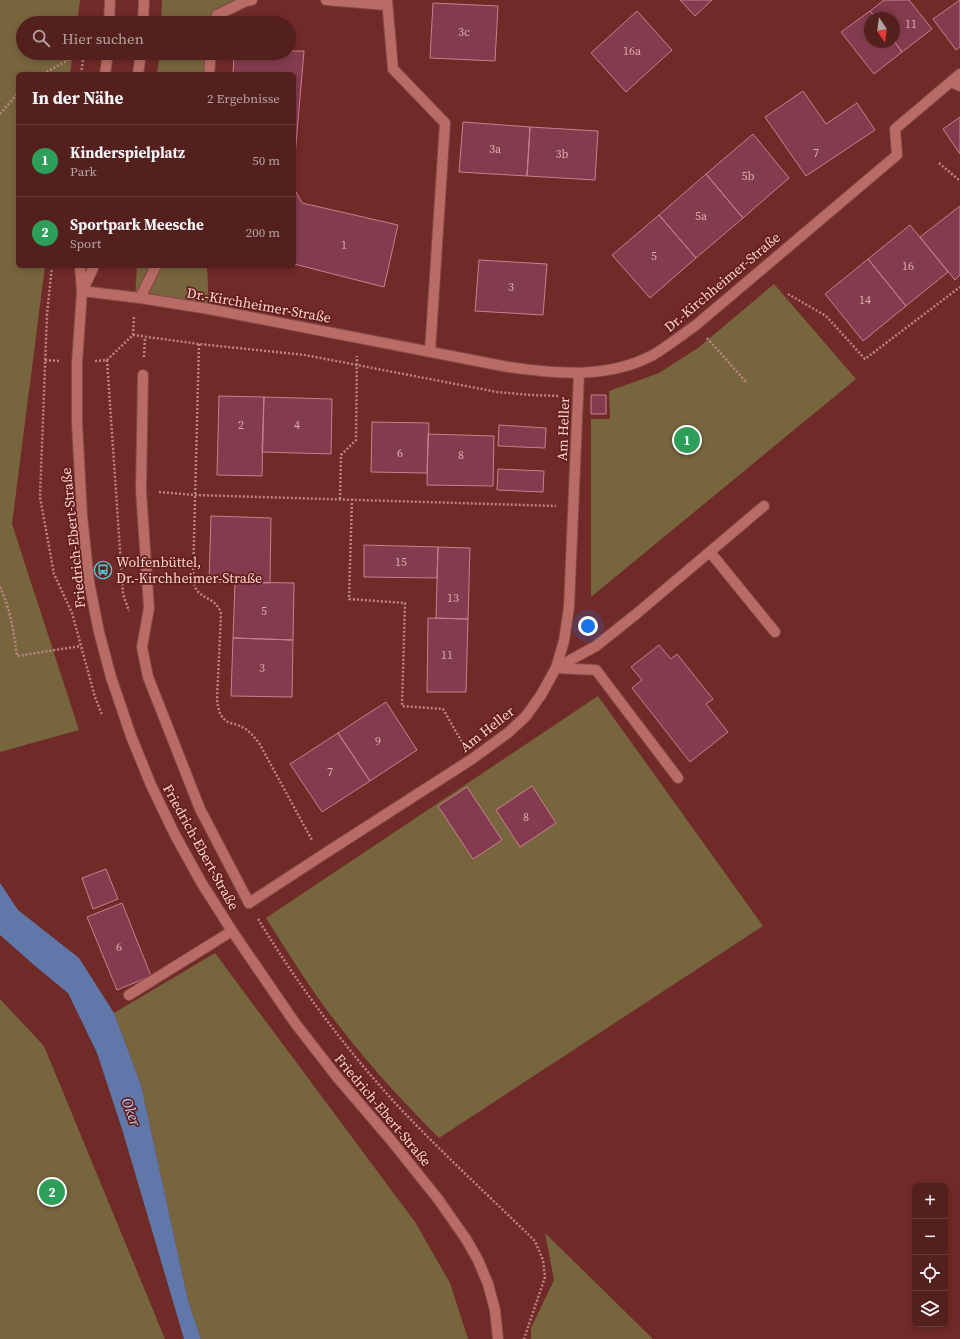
<!DOCTYPE html>
<html lang="de">
<meta charset="utf-8">
<style>
body{margin:0;font-family:"Source Serif 4",serif;background:#5a2826;color:#f1f3f6}
.controls{position:absolute;right:12px;bottom:12px;display:grid;overflow:hidden;border-radius:6px;box-shadow:0 2px 6px #0003}
.controls button{width:36px;height:36px;display:grid;place-items:center;padding:0;border:0;border-bottom:1px solid #6a3e3b;background:#54201d;color:#f1f3f6;font:20px sans-serif}
.compass{position:absolute;left:864px;top:12px;width:36px;height:36px;border-radius:50%;background:#54201d;box-shadow:0 2px 6px #0003;rotate:167deg}
.you{position:absolute;left:588px;top:626px;width:14px;height:14px;margin:-10px;border:3px solid #fff;border-radius:50%;background:#1a73e8;box-shadow:0 0 0 6px #1a73e833}
.badge{display:grid;place-items:center;width:26px;height:26px;border-radius:50%;background:#90b9f0;color:#fff;font-size:13px;font-weight:700}
.pin{position:absolute;translate:-50% -50%;border:2px solid #fff;box-shadow:0 1px 4px #0006}
.list{margin:0;padding:0;list-style:none}
h2{display:flex;justify-content:space-between;align-items:center;height:52px;margin:0;padding:0 16px;font-size:17px}
h2 small{font-size:13px;font-weight:400;color:#b5a3a4}
.list li{display:grid;grid-template-columns:26px 1fr auto;gap:12px;align-items:center;box-sizing:border-box;height:72px;padding:0 16px;border-top:1px solid #6a3e3b}
.list b{display:block;font-size:15px;white-space:nowrap}
.list p{margin:0;font-size:13px;white-space:nowrap;color:#b5a3a4}
.list em{font-size:13px;font-style:normal;color:#b5a3a4}
.icon{flex:none;width:22px;height:22px;fill:none;stroke:currentColor;stroke-width:2;stroke-linecap:round;stroke-linejoin:round}
.map{position:relative;flex:none;width:960px;height:1339px;overflow:hidden}
.search{position:absolute;background:#54201d;box-shadow:0 2px 6px #0003;left:16px;top:16px;width:280px;height:44px;display:flex;align-items:center;gap:10px;box-sizing:border-box;padding:0 14px;border-radius:22px;color:#b5a3a4;font-size:15px}
.panel{position:absolute;background:#54201d;box-shadow:0 2px 6px #0003;left:16px;top:72px;width:280px;height:196px;border-radius:6px}
.map>svg:first-child{display:block}
.green{fill:#77653e}
.water{fill:#6077a9}
.building{fill:#833c4e;stroke:#cc7e8f}
.lines{fill:none;stroke-linecap:round;stroke-linejoin:round}
.lane-casing{stroke:#854847;stroke-width:12}
.street-casing{stroke:#854847;stroke-width:12}
.secondary-casing{stroke:#854847;stroke-width:12}
.path{stroke:#bd8581;stroke-width:2.5;stroke-dasharray:2 2;stroke-linecap:butt}
.lane{stroke:#b96c65;stroke-width:10}
.street{stroke:#b96c65;stroke-width:10}
.secondary{stroke:#b96c65;stroke-width:10}
.labels{text-anchor:middle;stroke-width:3.5;stroke-linejoin:round;paint-order:stroke}
.number-label{font-size:12px;fill:#dfacad}
.street-label{font-size:14px;fill:#fed2cd;stroke:#631f1d}
.poi-label{font-size:14px;fill:#fed2cd;stroke:#631f1d;text-anchor:start}
.water-label{font-size:15px;font-style:italic;fill:#bcd1ff;stroke:#631f1d}
</style>
<div class="map">
<svg width="960" height="1339" viewBox="0 0 960 1339">
<rect width="100%" height="100%" fill="#702a27"/>
<!-- green -->
<path class="green" d="M0 0H80L77 23H23V53H73L70 74H18V266H45L12 524 79 730 0 752Z
M162 0H252L217 15 215 23H161Z
M160 53H211L209 74H157Z
M137 266H207L209 309 135 298Z
M774 284 856 379 591 597V419H610L609 391 659 373 698 348Z
M598 696 763 926 439 1138C404 1103 370 1066 339 1026 312 992 289 954 266 918Z
M215 953 415 1222 450 1283 468 1339H201L188 1300 141 1085 114 1013Z
M0 999 44 1046 165 1339H0Z
M545 1233 652 1338V1339H531V1328L554 1280Z"/>
<!-- water -->
<path class="water" d="M0 883 18 910 79 958 114 1013 141 1085 188 1300 201 1339H184L122 1129 97 1053 68 993 34 965 0 935Z"/>
<!-- building -->
<path class="building" d="M680 0H712L695 16Z
M884 0H909L932 29 902 52 894 41V18H876L870 11Z
M960 0V47L956 50 933 19Z
M433 3 498 6 495 61 430 58Z
M637 11 672 50 626 92 591 53Z
M870 11 876 18H870V42L894 41 902 52 874 74 841 32Z
M289 51H304L294 168V74H233L234 53H289Z
M803 91 826 124 857 103 875 130 806 176 765 117Z
M960 117V154L943 129Z
M463 122 530 127 527 176 459 172Z
M530 127 598 131 595 180 527 176Z
M753 134 789 178 743 218 706 174Z
M706 174 743 218 696 258 659 215Z
M294 188 302 203 398 225 384 287 294 264Z
M960 206V275L955 280 920 237Z
M659 215 696 258 650 298 612 255Z
M910 225 948 272 906 306 868 259Z
M868 259 906 306 863 341 825 294Z
M479 260 547 264 543 315 475 311Z
M591 395H606V414H591Z
M219 396 264 397 262 476 217 475Z
M264 397 332 399 331 454 262 452Z
M372 422 429 423 427 473 371 472Z
M499 425 546 428 545 448 498 446Z
M428 434 494 436 493 486 427 485Z
M498 469 544 471 543 492 497 490Z
M211 516 271 518 270 583 209 582Z
M364 545 438 547 437 578 364 577Z
M438 547 470 548 468 619 436 618Z
M235 582 294 583 293 640 233 638Z
M428 618 468 619 466 692H427Z
M233 638 293 640 292 697 231 696Z
M659 645 671 659 677 654 713 699 706 704 728 732 690 762 632 688 642 680 631 667Z
M386 702 417 750 370 781 338 733Z
M338 733 370 781 322 812 290 764Z
M532 786 556 823 520 847 496 810Z
M467 787 502 840 473 859 438 806Z
M106 869 118 899 93 909 82 878Z
M122 903 151 976 117 990 87 917Z"/>
<g class="lines">
<defs>
<path id="lane" d="M326 0 386 5
M387 0 393 69 445 123 430 352
M215 23 217 15 246 1 252 0
M209 74 211 53
M951 82 960 86
M140 298 156 266
M143 375 141 490 149 608 142 647 148 677 200 809 249 903
M710 552 775 632
M556 668 596 646 635 615 764 506
M556 668 596 670 678 778
M129 995 232 931"/>
<path id="street" d="M82 291 140 298 209 309 508 367C556 374 608 379 653 355 668 346 682 335 696 325L897 155 895 129 960 74
M249 903 321 856 472 759 509 732 526 716 541 695 556 668 564 641 569 607 579 373"/>
<path id="secondary" d="M109 23 110 0
M143 23 144 0
M105 74 108 53
M138 74 141 53
M80 266 82 291 77 363V423L82 515 89 582 99 632 111 677 131 736 151 785 174 833 201 882 232 931 295 1023 337 1077 390 1139 438 1199 466 1239 478 1260 488 1284 495 1310 498 1339
M83 290 94 266"/>
</defs>
<!-- lane casing -->
<use href="#lane" class="lane-casing"/>
<!-- street casing -->
<use href="#street" class="street-casing"/>
<!-- secondary casing -->
<use href="#secondary" class="secondary-casing"/>
<!-- path -->
<path class="path" d="M43 74 81 53
M81 74 84 53
M0 114 18 93
M939 163 960 181
M52 266 47 314 40 497 54 574 72 613 95 697 102 715
M788 294 826 316 865 359 960 287
M133 335 199 344 305 355 497 392 531 395 560 396
M707 338 747 383
M199 344 193 578C195 602 216 594 221 614L217 699C218 709 220 719 230 723 234 724 239 725 242 727 249 730 254 737 259 743L312 840
M144 357 145 337
M45 360 59 361
M107 360 123 594 129 611
M95 361 107 360 133 335 134 316
M159 492 195 495 556 506
M340 499 341 455 356 440 357 356
M352 499 349 599 405 603 402 706 443 709 463 744
M0 587C10 608 14 632 17 656L81 646
M258 919C298 985 345 1048 397 1105 441 1152 489 1196 535 1241L543 1260 545 1277 524 1339"/>
<!-- lane -->
<use href="#lane" class="lane"/>
<!-- street -->
<use href="#street" class="street"/>
<!-- secondary -->
<use href="#secondary" class="secondary"/>
</g>
<!-- icons -->
<defs>
<symbol id="bus-ring" viewBox="-11 -11 22 22"><circle r="9.5" fill="#631f1d" stroke="#52cbd9" stroke-width="1.5"/><path d="M-5-6H5V4H4V6H2V4H-2V6H-4V4H-5ZM-3.5-4V0h7V-4ZM-3.5 1.2v1.5H-2V1.2ZM2 1.2v1.5H3.5V1.2Z" fill="#52cbd9"/></symbol>
</defs>
<g fill-rule="evenodd">
<use href="#bus-ring" x="93" y="560" width="20" height="20"/>
</g>
<g class="labels">
<!-- number labels -->
<g class="number-label">
<text x="911" y="28">11</text>
<text x="464" y="36">3c</text>
<text x="632" y="55">16a</text>
<text x="495" y="153">3a</text>
<text x="816" y="157">7</text>
<text x="562" y="158">3b</text>
<text x="748" y="180">5b</text>
<text x="701" y="220">5a</text>
<text x="344" y="249">1</text>
<text x="654" y="260">5</text>
<text x="908" y="270">16</text>
<text x="511" y="291">3</text>
<text x="865" y="304">14</text>
<text x="241" y="429">2</text>
<text x="297" y="429">4</text>
<text x="400" y="457">6</text>
<text x="461" y="459">8</text>
<text x="401" y="566">15</text>
<text x="453" y="602">13</text>
<text x="264" y="615">5</text>
<text x="447" y="659">11</text>
<text x="262" y="672">3</text>
<text x="378" y="745">9</text>
<text x="330" y="776">7</text>
<text x="526" y="821">8</text>
<text x="119" y="951">6</text>
</g>
<!-- street labels -->
<g class="street-label">
<text transform="translate(722 282) rotate(-40)" y="5">Dr.-Kirchheimer-Straße</text>
<text transform="translate(259 305) rotate(10)" y="5">Dr.-Kirchheimer-Straße</text>
<text transform="translate(563 429) rotate(-88)" y="5">Am Heller</text>
<text transform="translate(73 538) rotate(-96)" y="5">Friedrich-Ebert-Straße</text>
<text transform="translate(487 729) rotate(-38)" y="5">Am Heller</text>
<text transform="translate(201 847) rotate(61)" y="5">Friedrich-Ebert-Straße</text>
<text transform="translate(383 1110) rotate(50)" y="5">Friedrich-Ebert-Straße</text>
</g>
<!-- poi labels -->
<g class="poi-label">
<text x="116" y="567">Wolfenbüttel,<tspan x="116" dy="16">Dr.-Kirchheimer-Straße</tspan></text>
</g>
<!-- water labels -->
<g class="water-label">
<text transform="translate(131 1112) rotate(69)" y="5">Oker</text>
</g>
</g>
</svg>
<div class="controls">
<button>+</button>
<button>−</button>
<button><svg class="icon" aria-label="locate" viewBox="0 0 24 24"><circle cx="12" cy="12" r="6"/><path d="M12 2v4M12 18v4M2 12h4M18 12h4"/></svg></button>
<button><svg class="icon" aria-label="layers" viewBox="0 0 24 24"><path d="M12 4l9 5-9 5-9-5zM3 14l9 5 9-5"/></svg></button>
</div>
<svg class="compass" viewBox="-18 -18 36 36"><path d="M0-13l5 13h-10z" fill="#e53935"/><path d="M0 13l5-13h-10z" fill="#b5a3a4"/></svg>
<div class="you"></div>
<div class="pin badge" style="left:687px;top:440px;background:#2e9e5b">1</div>
<div class="pin badge" style="left:52px;top:1192px;background:#2e9e5b">2</div>
<div class="search"><svg class="icon" aria-label="search" viewBox="0 0 24 24"><circle cx="10" cy="10" r="6"/><path d="M15 15l6 6"/></svg>Hier suchen</div>
<section class="panel">
<h2>In der Nähe<small>2 Ergebnisse</small></h2>
<ul class="list">
<li><span class="badge" style="background:#2e9e5b">1</span><div><b>Kinderspielplatz</b><p>Park</p></div><em>50 m</em></li>
<li><span class="badge" style="background:#2e9e5b">2</span><div><b>Sportpark Meesche</b><p>Sport</p></div><em>200 m</em></li>
</ul>
</section>
</div>
